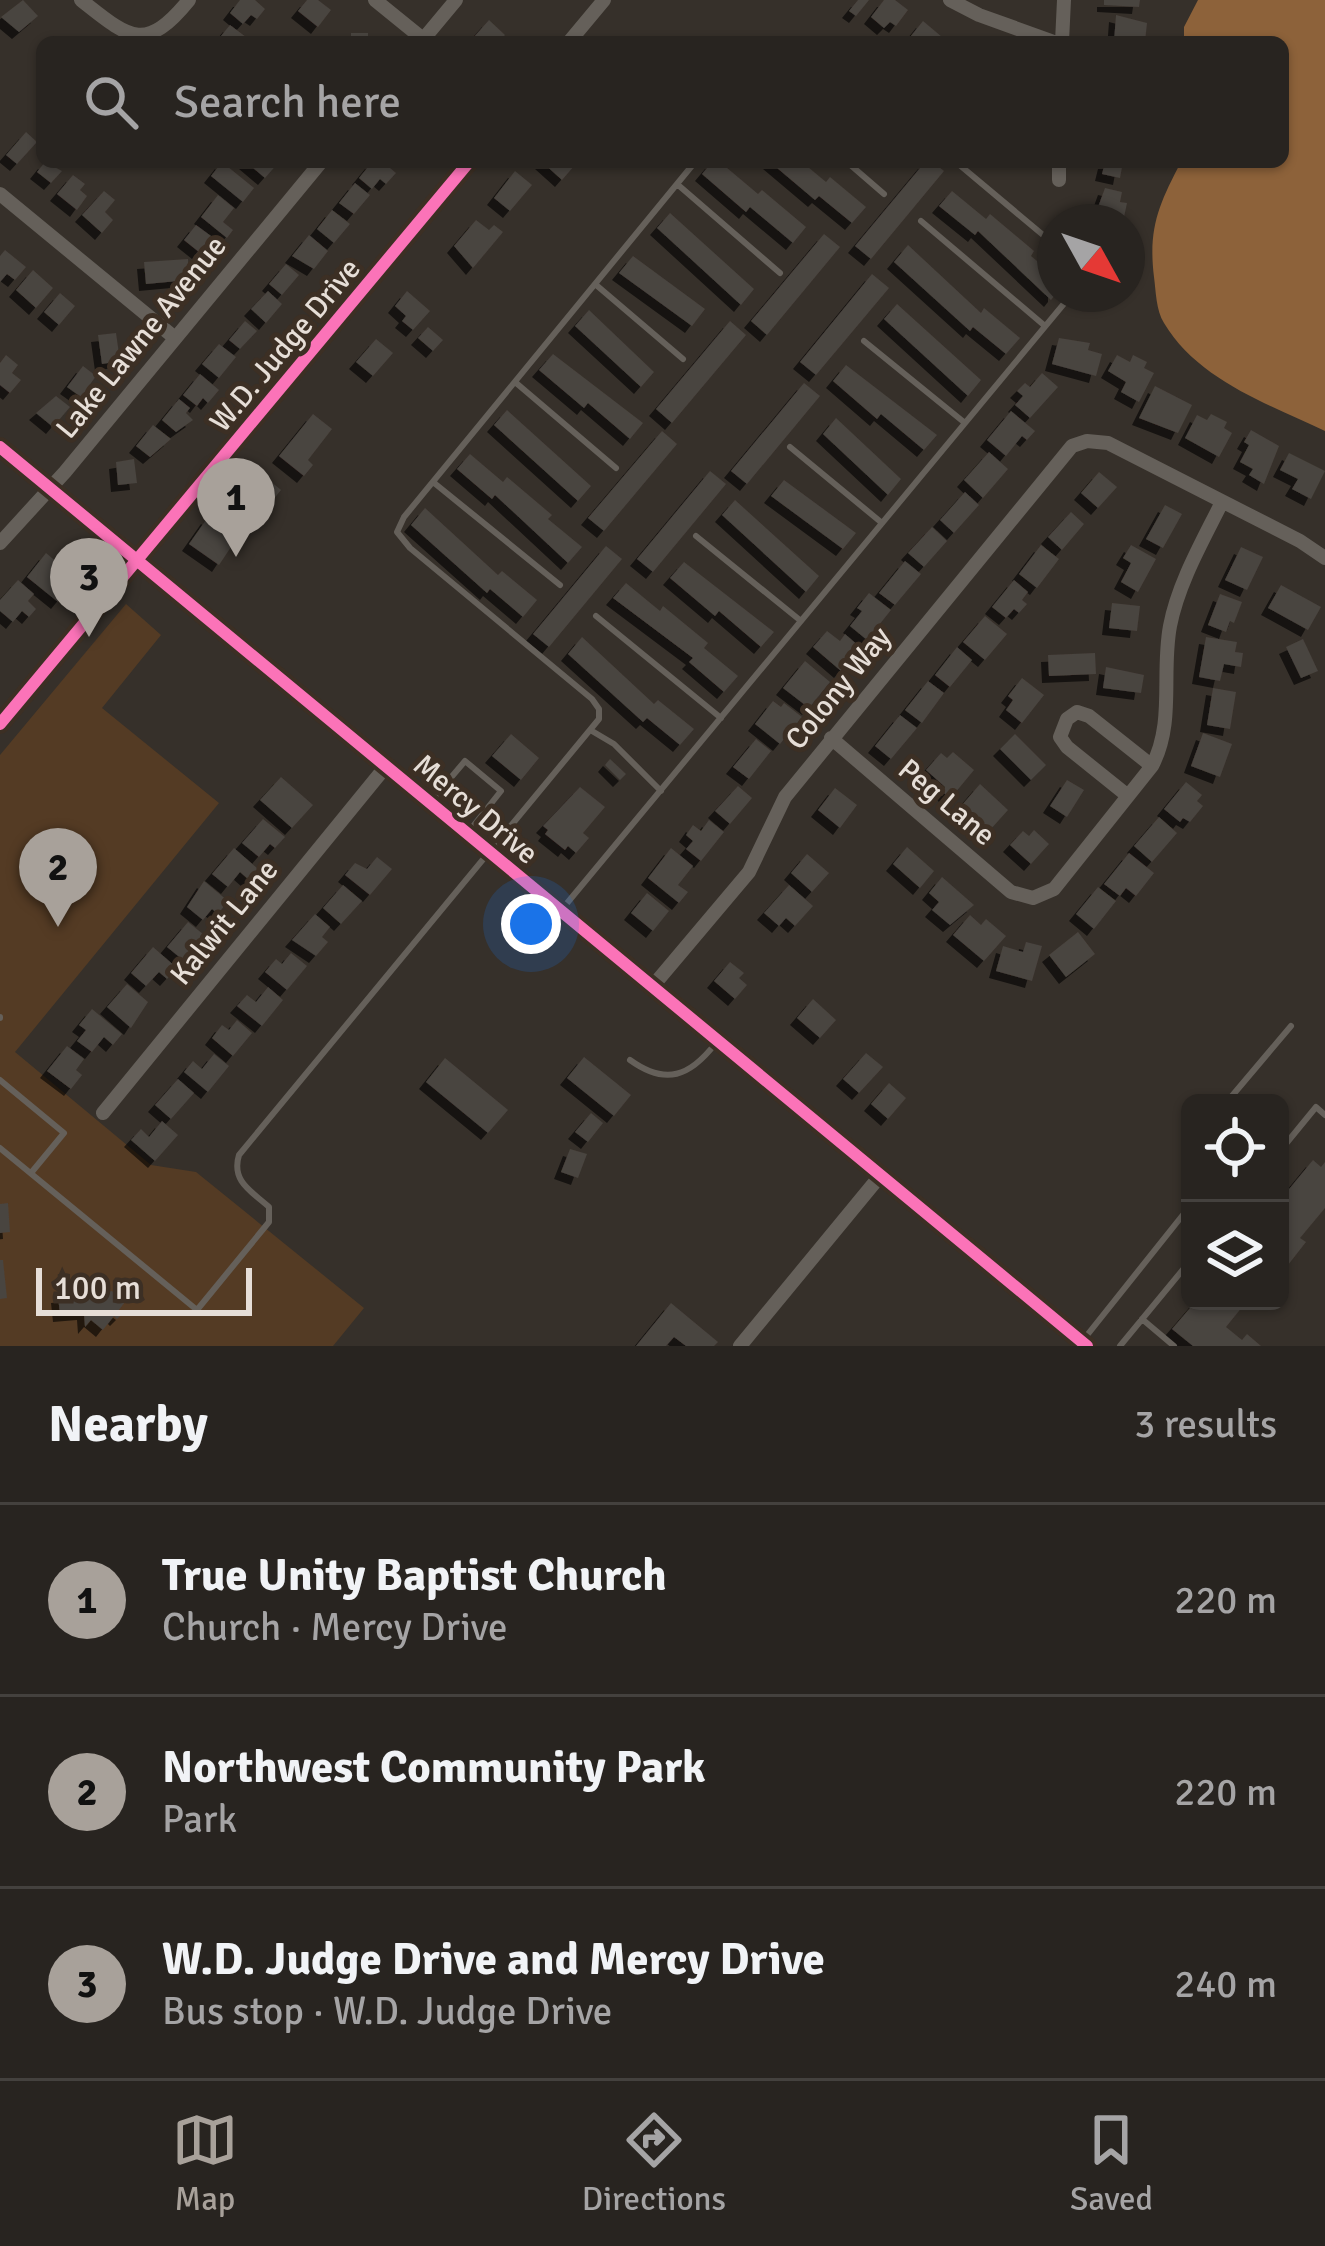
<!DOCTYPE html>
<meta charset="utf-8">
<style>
body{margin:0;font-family:Signika,sans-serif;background:#302c29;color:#f1f3f6}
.controls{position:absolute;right:36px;bottom:36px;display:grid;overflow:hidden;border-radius:18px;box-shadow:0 3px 9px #0004}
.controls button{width:108px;height:108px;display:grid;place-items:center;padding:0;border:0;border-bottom:3px solid #44413e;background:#282420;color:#f1f3f6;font:60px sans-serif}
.compass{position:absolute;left:1037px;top:204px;width:108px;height:108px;border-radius:50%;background:#282420;box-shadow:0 3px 9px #0004;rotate:130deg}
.scale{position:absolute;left:36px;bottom:30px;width:216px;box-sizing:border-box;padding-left:12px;border:6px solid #e6ded7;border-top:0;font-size:33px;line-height:42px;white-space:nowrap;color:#e6ded7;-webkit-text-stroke:9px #3c2f24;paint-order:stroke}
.you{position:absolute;left:531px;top:924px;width:42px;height:42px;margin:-30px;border:9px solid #fff;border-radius:50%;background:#1a73e8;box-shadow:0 0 0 18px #1a73e833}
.badge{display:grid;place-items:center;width:78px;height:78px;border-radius:50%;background:#a8a19a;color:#111;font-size:39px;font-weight:700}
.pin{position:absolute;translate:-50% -99px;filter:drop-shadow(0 3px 6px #0008)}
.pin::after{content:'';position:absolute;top:63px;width:42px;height:36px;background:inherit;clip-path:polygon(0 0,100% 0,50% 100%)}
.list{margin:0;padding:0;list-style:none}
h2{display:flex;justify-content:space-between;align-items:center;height:156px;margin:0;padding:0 48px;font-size:51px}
h2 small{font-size:39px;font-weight:400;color:#a5a4a5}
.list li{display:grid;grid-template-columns:78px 1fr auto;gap:36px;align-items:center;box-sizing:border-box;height:192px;padding:0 48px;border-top:3px solid #44413e}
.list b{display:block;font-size:45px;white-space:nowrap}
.list p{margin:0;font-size:39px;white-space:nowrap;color:#a5a4a5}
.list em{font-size:39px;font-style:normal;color:#a5a4a5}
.icon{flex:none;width:66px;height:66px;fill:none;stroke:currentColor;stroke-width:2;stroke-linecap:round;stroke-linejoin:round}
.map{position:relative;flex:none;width:1325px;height:1346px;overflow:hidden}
.search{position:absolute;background:#282420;box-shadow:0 3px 9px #0004;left:36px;right:36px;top:36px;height:132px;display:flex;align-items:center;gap:30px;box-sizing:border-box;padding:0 42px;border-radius:18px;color:#a5a4a5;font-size:45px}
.sheet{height:732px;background:#282420}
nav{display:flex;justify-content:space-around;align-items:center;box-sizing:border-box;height:168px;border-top:3px solid #44413e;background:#282420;font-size:33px;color:#a5a4a5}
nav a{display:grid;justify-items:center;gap:6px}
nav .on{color:#a8a19a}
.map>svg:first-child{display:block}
.green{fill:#543b24}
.water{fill:#8d623a}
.building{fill:#4a443f;filter:url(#shadow)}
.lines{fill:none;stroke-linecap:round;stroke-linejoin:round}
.lane{stroke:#65605a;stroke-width:6}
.street{stroke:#65605a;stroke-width:14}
.secondary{stroke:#65605a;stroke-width:18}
.cycleway-casing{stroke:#3c2f24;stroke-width:20}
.cycleway{stroke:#fb73b8;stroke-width:12}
.labels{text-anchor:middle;stroke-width:10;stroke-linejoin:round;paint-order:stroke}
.street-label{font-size:30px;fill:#e6ded7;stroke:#3c2f24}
</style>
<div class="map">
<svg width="1325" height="1346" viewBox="0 0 1325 1346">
<defs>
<filter id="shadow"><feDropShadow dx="-7" dy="7" stdDeviation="0" flood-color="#0009"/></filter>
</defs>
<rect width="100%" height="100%" fill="#36302a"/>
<!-- green -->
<path class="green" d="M126 604 161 635 102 708 219 803 15 1052 151 1165 196 1172 364 1308 333 1346H0V755Z"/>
<!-- water -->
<path class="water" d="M1198 0H1325V431C1268 404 1198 380 1164 323 1156 310 1156 292 1154 277 1148 228 1159 204 1181 162H1283V42H1184V27Z"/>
<!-- building -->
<path class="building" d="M23 0 38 16 19 32 1 17Z
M240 0H255L265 9 257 19 251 15 243 24 230 13Z
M307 0H318L331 10 318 27 298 11Z
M858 0H869L856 16 849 11Z
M884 0H895L908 10 896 26 890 22 884 28 871 17Z
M1104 0H1140L1139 7 1104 5Z
M1116 15 1147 23 1145 42H1114Z
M489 20 505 35 499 42H478L473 38Z
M923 21 942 37 938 42H906Z
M230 25 246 37 242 42H216Z
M351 33H368V42H351Z
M26 132 37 142 17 164 6 155Z
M45 162 62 171 51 183 37 172Z
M222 162 254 188 243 202 211 176Z
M246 162H279L265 178Z
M372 162H383L396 173 386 184 380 179 372 189 359 178Z
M542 162H572L575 165 562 180Z
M712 162H720L758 194 762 190 806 227 793 243 750 207 746 212 702 174Z
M770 162H802L826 182 830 177 866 207 852 223 819 196 815 200Z
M925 162H933L944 171 871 259 855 246Z
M1105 162H1123L1120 178 1102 174Z
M515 171 532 185 510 211 494 198Z
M73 175 85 184 80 190 87 196 77 210 57 194Z
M355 183 370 195 354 214 339 203Z
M1105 188 1122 192 1120 202 1127 203 1123 222 1094 218Z
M104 191 115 200 105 212 113 220 102 233 82 215Z
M952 191 986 219 990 214 1034 251 1031 256 1055 276V295L1051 300 978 231 975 235 939 206Z
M218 195 234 208 223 222 233 230 227 238 201 217Z
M332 210 350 224 334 243 317 229Z
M670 213 754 289 741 305 657 228Z
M476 220 489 230 494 225 503 232 473 268 454 246Z
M196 225 211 236 199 252 184 240Z
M824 234 840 247 767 335 751 321Z
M309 235 328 251 314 269 292 256Z
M908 245 981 313 984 308 1020 338 1006 354 973 327 970 331 894 262Z
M5 250 26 267 15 280 7 274 0 282V256Z
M633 256 705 309 692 326 619 273Z
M188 259 189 280 146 284 144 262Z
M286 264 299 275 282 295 269 284Z
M33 270 53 288 36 308 16 290Z
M872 274 889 288 816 375 800 362Z
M268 291 282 304 266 323 251 309Z
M407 291 430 311 413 330 402 321 406 316 395 306Z
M60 293 75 306 59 325 44 312Z
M897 304 981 380 968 396 884 319Z
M589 310 654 372 641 387 575 326Z
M245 321 257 331 240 349 229 340Z
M730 321 746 335 672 423 656 409Z
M428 327 443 340 433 351 418 338Z
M116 333 120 361 102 364 98 335Z
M1059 338 1090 343 1088 350 1102 354 1096 376 1052 364Z
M376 339 393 353 373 376 356 362Z
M219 344 236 357 219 378 202 364Z
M553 354 643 423 630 439 588 403 584 408 539 370Z
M6 355 18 365 12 373 21 380 10 393 0 385V363Z
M1117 355 1130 362 1133 355 1147 362 1144 368 1154 373 1139 402 1121 392 1126 382 1108 371Z
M846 365 937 435 924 450 881 414 877 419 833 381Z
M83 366 96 376 81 397 67 387Z
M1042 373 1058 387 1030 418 1015 405 1023 396 1017 391 1025 383 1030 387Z
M200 374 219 390 208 403 203 398 197 406 183 395Z
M804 383 820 396 747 484 731 471Z
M1155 386 1192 405 1178 433 1139 418Z
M56 396 70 407 53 427 36 413Z
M179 399 190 408 186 413 193 420 176 432 162 420Z
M507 410 591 486 578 501 494 425Z
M1011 411 1035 431 1027 440 1022 436 1006 456 987 440Z
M313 414 332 429 308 460 313 465 304 476 279 456Z
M1211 414 1227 422 1224 428 1232 433 1219 457 1185 438 1197 415 1207 420Z
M836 418 901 479 888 495 823 434Z
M153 425 171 439 150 457 136 446Z
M1251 430 1279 446 1264 484 1249 475 1253 469 1240 462 1249 445 1244 442Z
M662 431 677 444 604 531 588 518Z
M989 452 1008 469 983 498 964 480Z
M1289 453 1325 471 1311 499 1292 489 1298 479 1280 470Z
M470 454 503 482 507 477 552 515 548 519 582 547 568 563 495 495 492 499 457 469Z
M134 459 137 483 118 485 116 462Z
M710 471 726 484 653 572 637 559Z
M1099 472 1117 487 1098 508 1081 493Z
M264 476 281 490 268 506 273 510 262 523 240 506Z
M784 480 856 533 843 549 771 496Z
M965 492 979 505 954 533 940 520Z
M735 500 819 576 806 592 722 515Z
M1165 505 1182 514 1163 548 1146 539Z
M425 508 498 575 502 571 537 600 523 617 490 589 487 593 411 525Z
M1071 512 1084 524 1062 550 1048 537Z
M208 517 237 538 219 565 189 544Z
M932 527 947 541 924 567 908 553Z
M1041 545 1059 559 1037 588 1019 574Z
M1131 545 1156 559 1138 592 1121 582 1131 563 1123 558Z
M606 546 622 559 549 647 533 634Z
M1241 547 1263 557 1247 590 1225 580Z
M46 553 77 579 58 602 27 577Z
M905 561 921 574 895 605 879 593Z
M684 562 774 632 761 647 719 611 715 616 670 578Z
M18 580 34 594 28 601 36 609 29 617 22 611 13 622 0 611V600Z
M1014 580 1028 592 1022 600 1027 604 1019 613 1014 609 1006 618 992 607Z
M626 583 660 611 663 606 708 643 704 648 738 676 724 692 689 662 693 658 613 598Z
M1281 585 1321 607 1308 630 1268 608Z
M869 593 891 610 867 640 850 626 862 611 857 608Z
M1220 594 1242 602 1234 623 1230 621 1226 632 1208 625Z
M1112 603 1140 606 1137 631 1109 628Z
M985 616 1007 634 985 660 963 642Z
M827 631 840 641 845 634 861 648 841 671 813 647Z
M582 637 654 704 658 700 694 729 680 745 647 718 643 722 568 654Z
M1206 637 1237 642 1235 652 1243 653 1241 667 1224 664 1220 681 1199 677Z
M1303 639 1318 671 1301 678 1286 647Z
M957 647 972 660 950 687 935 675Z
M1095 653 1096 674 1049 676 1048 655Z
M805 661 830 682 809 708 783 688Z
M1106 667 1144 675 1141 693 1103 688Z
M1022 678 1044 695 1022 723 1006 710 1013 700 1008 696Z
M928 681 944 693 922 723 905 710Z
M1213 688 1236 692 1230 729 1207 725Z
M773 701 781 707 784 703 802 717 780 744 755 724Z
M900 715 917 728 891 759 875 746Z
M1203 733 1232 744 1220 777 1191 766Z
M511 734 539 758 521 780 492 756Z
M1015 734 1046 765 1031 780 1000 749Z
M756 739 771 751 749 779 733 767Z
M953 752 974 770 950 799 942 791 945 787 926 770 941 753 947 758Z
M610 759 626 774 620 780 605 765Z
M281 777 313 805 292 828 260 800Z
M1067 780 1084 790 1067 817 1050 806Z
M1186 782 1202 795 1197 801 1203 806 1190 822 1183 818 1180 822 1164 809Z
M980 784 1008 810 990 830 962 805Z
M738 786 752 798 730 824 715 811Z
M580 787 605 807 583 833 589 838 576 853 568 846 565 850 545 834 548 830 543 826Z
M835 788 857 805 840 828 818 810Z
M1159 817 1177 833 1152 862 1134 846Z
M263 819 285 837 275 848 270 844 259 857 242 843Z
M709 820 724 832 701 861 686 849 693 841 686 835 693 825 701 831Z
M1034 830 1049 844 1031 864 1010 845 1023 831 1029 836Z
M907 847 934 871 920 888 893 864Z
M234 848 258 869 249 880 240 872 228 887 212 874Z
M671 848 693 866 678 885 688 892 679 903 648 878Z
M1129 853 1154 873 1136 896 1126 888 1120 896 1104 884Z
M807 854 829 873 812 892 791 873Z
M377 857 392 869 370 895 345 875 355 863 367 869Z
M942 877 974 905 950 925 932 910 939 902 929 893Z
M204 881 228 901 218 914 212 909 203 920 187 907Z
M343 885 362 901 341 924 323 908Z
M789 885 813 906 795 926 786 918 779 926 764 913Z
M1098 887 1116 901 1094 929 1076 914Z
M647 893 669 911 653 931 631 913Z
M315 914 330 927 322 937 328 942 316 956 292 940Z
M970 915 981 925 986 919 1006 936 984 961 953 935Z
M188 922 203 934 183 960 167 947Z
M1078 932 1095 954 1066 977 1049 955Z
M1026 942 1042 946 1032 981 996 971 1003 946 1023 952Z
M153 947 177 968 167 979 159 972 146 986 131 973Z
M291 953 307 966 287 990 265 972 276 959 282 964Z
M730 962 744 973 739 978 747 985 735 999 714 981Z
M127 984 148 1002 131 1028 107 1007Z
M268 987 283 1000 262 1026 237 1006 247 995 256 1002Z
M813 999 836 1020 820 1038 797 1018Z
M92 1009 122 1034 113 1045 104 1037 92 1052 77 1041 86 1030 79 1025Z
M237 1020 252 1033 233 1056 212 1038 222 1025 229 1030Z
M67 1046 84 1059 76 1070 82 1075 71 1089 47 1071Z
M866 1053 883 1067 859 1093 843 1079Z
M214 1054 229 1066 208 1092 184 1072 193 1061 202 1069Z
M584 1057 631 1095 614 1116 567 1078Z
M445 1058 508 1110 488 1133 426 1082Z
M178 1079 194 1093 171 1119 155 1105Z
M889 1083 906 1098 888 1119 871 1104Z
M591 1113 603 1123 588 1142 575 1132Z
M162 1121 178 1135 155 1161 131 1140 141 1129 149 1137Z
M570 1149 587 1154 578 1178 561 1172Z
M1313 1160 1321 1167 1325 1162V1208L1300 1238 1306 1242 1288 1265 1280 1258V1200Z
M8 1203 10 1232 0 1233V1204Z
M0 1260H3L7 1298 0 1299Z
M112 1291 125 1302 119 1310 123 1313 117 1319 114 1316 103 1330 91 1320 85 1327 84 1313 60 1315 58 1296Z
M1196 1301H1247L1226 1327 1242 1340 1247 1334 1261 1346H1193L1172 1329Z
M671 1303 718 1342 714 1346H686L674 1337 666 1346H636Z"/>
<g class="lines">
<!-- lane -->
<path class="lane" d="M847 162 884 194
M956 162 1055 245
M677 184 780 273
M921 221 1045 326
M595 284 683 359
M864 341 965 423
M515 382 616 468
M790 447 882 523
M433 482 560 585
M696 536 801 621
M596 616 721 718
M592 731 614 744 661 791
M431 801 465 761 501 791 470 830
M563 908 1072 294
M0 1017V1018
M630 1060C666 1086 690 1076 715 1044
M0 1080 64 1133 31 1173
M1226 1103 1291 1026
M0 1148 197 1310 269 1222V1207C251 1191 231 1181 239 1155L599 719V709L592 699 410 548 397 532 404 517 695 162
M1280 1151 1316 1107 1325 1115
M1142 1319 1174 1346
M1084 1339 1190 1206
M1120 1346 1190 1261"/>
<!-- street -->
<path class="street" d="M81 0C129 38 145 54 189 0
M375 0 423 39
M950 0 979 15 1054 42
M421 42 456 0
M569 42 604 0
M1062 42 1064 0
M1059 180V162
M0 194 175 338
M0 543 65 472 321 162
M137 559 469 162
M831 738 1011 892 1033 898 1054 889 1152 766C1175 722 1161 674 1170 626 1178 584 1202 542 1221 504
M1128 796 1067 747 1060 737 1067 719 1077 712 1089 716 1152 766
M652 987 749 872 785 797 1072 446 1087 441 1108 443 1300 541 1325 558
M103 1113 387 765
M740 1346 880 1176"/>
<!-- secondary -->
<path class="secondary" d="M0 447 1087 1346
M0 724 137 559"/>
<defs>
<path id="cycleway" d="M0 447 1087 1346
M0 724 469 162"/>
</defs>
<!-- cycleway casing -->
<use href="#cycleway" class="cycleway-casing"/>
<!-- cycleway -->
<use href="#cycleway" class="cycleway"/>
</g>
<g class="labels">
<!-- street labels -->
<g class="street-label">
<text transform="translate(141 337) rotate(-51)" y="10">Lake Lawne Avenue</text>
<text transform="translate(285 345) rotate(-50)" y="10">W.D. Judge Drive</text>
<text transform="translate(838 688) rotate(-51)" y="10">Colony Way</text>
<text transform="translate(947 802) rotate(40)" y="10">Peg Lane</text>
<text transform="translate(476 809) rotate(40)" y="10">Mercy Drive</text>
<text transform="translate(224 922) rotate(-51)" y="10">Kalwit Lane</text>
</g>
</g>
</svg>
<div class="controls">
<button><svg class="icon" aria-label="locate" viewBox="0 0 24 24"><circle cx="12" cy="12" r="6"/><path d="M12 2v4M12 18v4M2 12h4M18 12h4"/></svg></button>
<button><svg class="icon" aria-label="layers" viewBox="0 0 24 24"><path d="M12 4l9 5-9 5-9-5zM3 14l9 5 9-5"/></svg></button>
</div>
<svg class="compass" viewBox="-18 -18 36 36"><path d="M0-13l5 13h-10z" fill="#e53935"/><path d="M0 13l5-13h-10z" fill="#a5a4a5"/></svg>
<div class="scale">100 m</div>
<div class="you"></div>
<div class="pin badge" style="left:236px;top:557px">1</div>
<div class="pin badge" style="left:58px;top:927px">2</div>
<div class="pin badge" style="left:89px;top:637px">3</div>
<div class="search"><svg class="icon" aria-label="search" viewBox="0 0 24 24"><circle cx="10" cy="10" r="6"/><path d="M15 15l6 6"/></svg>Search here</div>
</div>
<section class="sheet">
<h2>Nearby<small>3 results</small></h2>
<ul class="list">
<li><span class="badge">1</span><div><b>True Unity Baptist Church</b><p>Church · Mercy Drive</p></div><em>220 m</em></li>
<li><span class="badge">2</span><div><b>Northwest Community Park</b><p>Park</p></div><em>220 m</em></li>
<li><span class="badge">3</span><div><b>W.D. Judge Drive and Mercy Drive</b><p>Bus stop · W.D. Judge Drive</p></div><em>240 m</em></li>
</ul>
</section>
<nav>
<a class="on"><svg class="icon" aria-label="map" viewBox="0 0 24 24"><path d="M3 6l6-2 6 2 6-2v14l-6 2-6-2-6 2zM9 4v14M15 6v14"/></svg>Map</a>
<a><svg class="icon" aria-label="directions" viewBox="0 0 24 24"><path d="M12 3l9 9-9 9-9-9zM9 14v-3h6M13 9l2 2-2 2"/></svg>Directions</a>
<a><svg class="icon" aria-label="saved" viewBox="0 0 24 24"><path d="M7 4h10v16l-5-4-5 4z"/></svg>Saved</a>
</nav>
